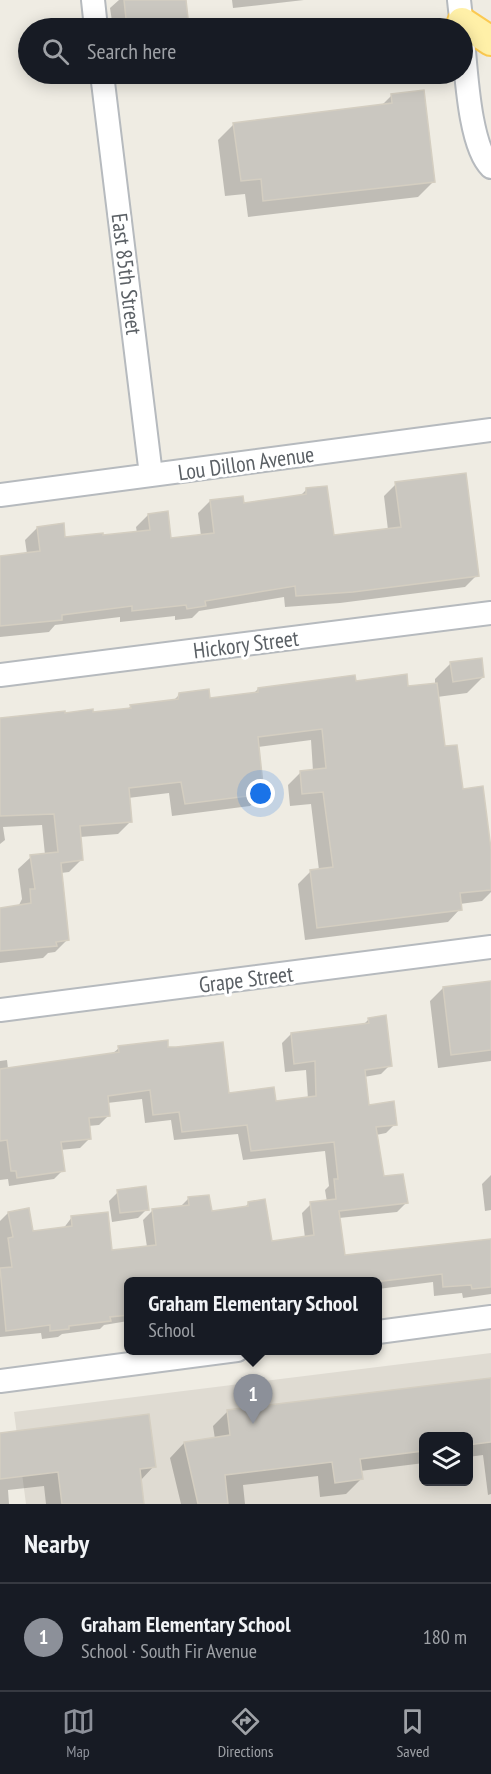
<!DOCTYPE html>
<meta charset="utf-8">
<style>
body{margin:0;font-family:"PT Sans Narrow",sans-serif;background:#242831;color:#f1f3f6}
.controls{position:absolute;right:18px;bottom:18px;display:grid;overflow:hidden;border-radius:9px;box-shadow:0 3px 15px #0003}
.controls button{width:54px;height:54px;display:grid;place-items:center;padding:0;border:0;border-bottom:2px solid #363941;background:#171b24;color:#f1f3f6;font:30px sans-serif}
.you{position:absolute;left:261px;top:794px;width:21px;height:21px;margin:-15px;border:4px solid #fff;border-radius:50%;background:#1a73e8;box-shadow:0 0 0 9px #1a73e833}
.badge{display:grid;place-items:center;width:39px;height:39px;border-radius:50%;background:#8c9099;color:#fff;font-size:20px;font-weight:700}
.pin{position:absolute;translate:-50% -50px;filter:drop-shadow(0 2px 3px #0008)}
.pin::after{content:'';position:absolute;top:32px;width:21px;height:18px;background:inherit;clip-path:polygon(0 0,100% 0,50% 100%)}
.popup{position:absolute;left:124px;top:1277px;width:258px;height:78px;box-sizing:border-box;display:grid;place-content:center;border-radius:9px;background:#171b24;filter:drop-shadow(0 2px 4px #0005);font-size:20px;white-space:nowrap;color:#9ea1a6}
.popup b{font-size:22px;color:#f1f3f6}
.popup::after{content:'';position:absolute;left:50%;top:100%;margin-left:-12px;border:12px solid transparent;border-top-color:#171b24}
.list{margin:0;padding:0;list-style:none}
h2{display:flex;justify-content:space-between;align-items:center;height:78px;margin:0;padding:0 24px;font-size:26px}
h2 small{font-size:20px;font-weight:400;color:#9ea1a6}
.list li{display:grid;grid-template-columns:39px 1fr auto;gap:18px;align-items:center;box-sizing:border-box;height:108px;padding:0 24px;border-top:2px solid #363941}
.list b{display:block;font-size:22px;white-space:nowrap}
.list p{margin:0;font-size:20px;white-space:nowrap;color:#9ea1a6}
.list em{font-size:20px;font-style:normal;color:#9ea1a6}
.icon{flex:none;width:33px;height:33px;fill:none;stroke:currentColor;stroke-width:2;stroke-linecap:round;stroke-linejoin:round}
.map{position:relative;flex:none;width:491px;height:1504px;overflow:hidden}
.search{position:absolute;background:#171b24;box-shadow:0 3px 15px #0003;left:18px;right:18px;top:18px;height:66px;display:flex;align-items:center;gap:15px;box-sizing:border-box;padding:0 21px;border-radius:33px;color:#9ea1a6;font-size:22px}
.sheet{height:186px;background:#171b24}
nav{display:flex;justify-content:space-around;align-items:center;box-sizing:border-box;height:84px;border-top:2px solid #363941;background:#171b24;font-size:16px;color:#9ea1a6}
nav a{display:grid;justify-items:center;gap:3px}
nav .on{color:#8c9099}
.map>svg:first-child{display:block}
.education{fill:#dfdbd2;fill-rule:evenodd}
.shadow{fill:#0003}
.building{fill:#cac7c0;stroke:#d4cec1;stroke-width:1.5}
.lines{fill:none;stroke-linecap:round;stroke-linejoin:round}
.minor-casing{stroke:#b6babe;stroke-width:26}
.major-casing{stroke:#fbc951;stroke-width:32}
.minor{stroke:#fff;stroke-width:22}
.major{stroke:#fff0a8;stroke-width:28}
.labels{text-anchor:middle;stroke-width:6;stroke-linejoin:round;paint-order:stroke}
.street-label{font-size:22px;fill:#5b6065;stroke:#fff}
</style>
<div class="map">
<svg width="491" height="1504" viewBox="0 0 491 1504">
<rect width="100%" height="100%" fill="#efece3"/>
<!-- education -->
<path class="education" d="M491 1353V1504H26L14 1412ZM424 1436H468V1482H424Z"/>
<!-- shadow -->
<path class="shadow" d="M119 0H185L188 27 113 28 110 8Z
M232 0H304L233 8Z
M392 95 434 181 418 197 248 217 245 194 225 196 218 140 234 124 382 105Z
M396 484 477 575 465 587 340 603 285 607 284 597 199 611 192 618 175 620V616L120 622V617L55 625 49 632 0 637V557L27 554 25 540 37 528 64 539 102 537 137 533 136 527 148 515 170 539 201 536 198 513 210 501 242 505 299 497 306 490 332 537 388 530 384 496Z
M451 663 483 677 467 693 437 697 444 748 491 861V892L482 901 460 904V909L448 922 305 940 298 884 311 871 319 870 311 804 290 806 288 785 301 772 313 771 311 740 258 747 263 793 250 806 172 816 169 793 128 798 130 822 118 834 80 837 82 859 69 872 61 873 67 940 55 952 48 953 43 958 0 963V909L18 907 22 899 18 869 31 857 45 855 42 825 3 827 5 840 0 844V725L47 714 92 711V714L128 709 131 706 173 701 179 695 209 700 253 694 258 689 355 682 407 688 435 685V679Z
M491 982V1061L438 1068 430 1001 443 988Z
M369 1019 390 1065 381 1074 364 1077 368 1106 395 1124 386 1133 376 1135 382 1178 406 1203 397 1212 339 1218 344 1257 491 1244V1294L463 1298 462 1293 434 1296 433 1282 378 1289V1282H128V1321L104 1325 100 1329 62 1334 58 1337 42 1339 41 1333 0 1337V1221L8 1213 31 1233 63 1229 72 1217 110 1252 147 1247 143 1220 152 1211 179 1208 188 1199 210 1213 244 1208 248 1204 271 1243 305 1238 302 1213 311 1204 327 1202 325 1190 329 1186 325 1151 243 1160 238 1134 174 1140 171 1120 145 1123 142 1099 107 1103 108 1116 99 1125 88 1126 89 1139 80 1148 60 1150 63 1170 54 1179 9 1186 8 1179 0 1180V1061L7 1060 8 1069 112 1054 119 1048H167L228 1095 275 1103 308 1099 306 1070 285 1072 282 1043 291 1034 363 1025Z
M491 1175V1210L485 1211 482 1184Z
M118 1192 147 1209 138 1218 112 1222 109 1201Z
M491 1379V1494L488 1495 483 1455 468 1457V1436H424V1463L360 1471 361 1479 346 1494 320 1497 318 1476 243 1485 245 1504H181L170 1458 184 1443 215 1439 213 1426 228 1411Z
M0 1435 154 1466 140 1481 143 1504H46L44 1486 8 1490 9 1504H0Z"/>
<!-- building -->
<path class="building" d="M124 0H186L189 27 127 28Z
M424 90 435 182 263 201 261 179 241 181 233 123 392 103 391 94Z
M466 473 479 576 353 592 296 596 295 586 205 601 206 606 187 609 186 605 132 611V606L62 615V620L0 626V556L40 551 37 527 64 523 65 537 103 533V535L150 530 148 514 168 511 171 538 214 533 210 500 243 496 244 503 306 494V488L327 486 334 535 401 527 395 482Z
M482 658 484 677 453 682 450 662Z
M407 674 408 686 437 683 445 746 457 745 463 789 483 786 491 849V890L460 893 462 910 317 928 310 870 333 867 323 792 302 794 300 771 326 768 322 729 258 737 264 794 185 804 181 782 129 788 132 822 80 826 83 860 61 863 69 940 56 942 57 946 0 951V908L31 903 30 889H35L30 855 58 852 54 814 0 816V718L65 711V713L93 709V712L131 708 130 705 178 699 179 693 209 689 210 698 258 692V688L355 675 356 681Z
M491 981V1050L451 1055 443 987Z
M386 1015 392 1066 365 1070 369 1105 394 1101 397 1125 376 1127 384 1176 403 1174 408 1203 339 1211 345 1255 491 1239V1287L472 1289 471 1285 443 1287 442 1274 383 1281H129V1315L110 1317 111 1321 69 1326V1329L50 1331V1325L6 1331 0 1268 12 1267 8 1238 13 1237 8 1212 29 1208 33 1231 72 1226 71 1216 108 1212 112 1250 156 1245 152 1209 189 1205 188 1197 209 1195 212 1211 248 1206V1202L265 1199 272 1241 314 1235 310 1202 336 1199 334 1179H338L334 1142 251 1151 247 1125 182 1132 179 1112 153 1115 150 1090 108 1096 110 1116 89 1118 91 1139 61 1142 65 1171 17 1178 16 1171H11L7 1140 0 1141V1069L119 1052 118 1046 168 1040V1047H176L223 1042 229 1093 274 1087 276 1101 316 1096 315 1061 294 1064 291 1033 369 1023 368 1018Z
M146 1186 149 1210 120 1213 117 1190Z
M491 1378V1442L468 1445V1437H423V1451L360 1459 363 1479 335 1483 332 1462 225 1475 228 1504H198L184 1442 230 1435 227 1410Z
M149 1414 156 1467 140 1469 144 1504H62L58 1472 0 1479V1433Z"/>
<g class="lines">
<defs>
<path id="minor" d="M93 0 96 28
M459 0 462 28
M462 30C466 63 468 145 491 167
M102 74 151 475
M0 495 491 430
M0 675 491 613
M0 1010 491 947
M378 1332 491 1317
M0 1381 237 1350"/>
<path id="major" d="M462 22 491 41"/>
</defs>
<!-- minor casing -->
<use href="#minor" class="minor-casing"/>
<!-- major casing -->
<use href="#major" class="major-casing"/>
<!-- minor -->
<use href="#minor" class="minor"/>
<!-- major -->
<use href="#major" class="major"/>
</g>
<g class="labels">
<!-- street labels -->
<g class="street-label">
<text transform="translate(127 274) rotate(83)" y="8">East 85th Street</text>
<text transform="translate(246 463) rotate(-8)" y="8">Lou Dillon Avenue</text>
<text transform="translate(246 644) rotate(-7)" y="8">Hickory Street</text>
<text transform="translate(246 979) rotate(-7)" y="8">Grape Street</text>
</g>
</g>
</svg>
<div class="controls">
<button><svg class="icon" aria-label="layers" viewBox="0 0 24 24"><path d="M12 4l9 5-9 5-9-5zM3 14l9 5 9-5"/></svg></button>
</div>
<div class="you"></div>
<div class="pin badge" style="left:253px;top:1424px">1</div>
<div class="popup"><b>Graham Elementary School</b>School</div>
<div class="search"><svg class="icon" aria-label="search" viewBox="0 0 24 24"><circle cx="10" cy="10" r="6"/><path d="M15 15l6 6"/></svg>Search here</div>
</div>
<section class="sheet">
<h2>Nearby<small></small></h2>
<ul class="list">
<li><span class="badge">1</span><div><b>Graham Elementary School</b><p>School · South Fir Avenue</p></div><em>180 m</em></li>
</ul>
</section>
<nav>
<a class="on"><svg class="icon" aria-label="map" viewBox="0 0 24 24"><path d="M3 6l6-2 6 2 6-2v14l-6 2-6-2-6 2zM9 4v14M15 6v14"/></svg>Map</a>
<a><svg class="icon" aria-label="directions" viewBox="0 0 24 24"><path d="M12 3l9 9-9 9-9-9zM9 14v-3h6M13 9l2 2-2 2"/></svg>Directions</a>
<a><svg class="icon" aria-label="saved" viewBox="0 0 24 24"><path d="M7 4h10v16l-5-4-5 4z"/></svg>Saved</a>
</nav>
